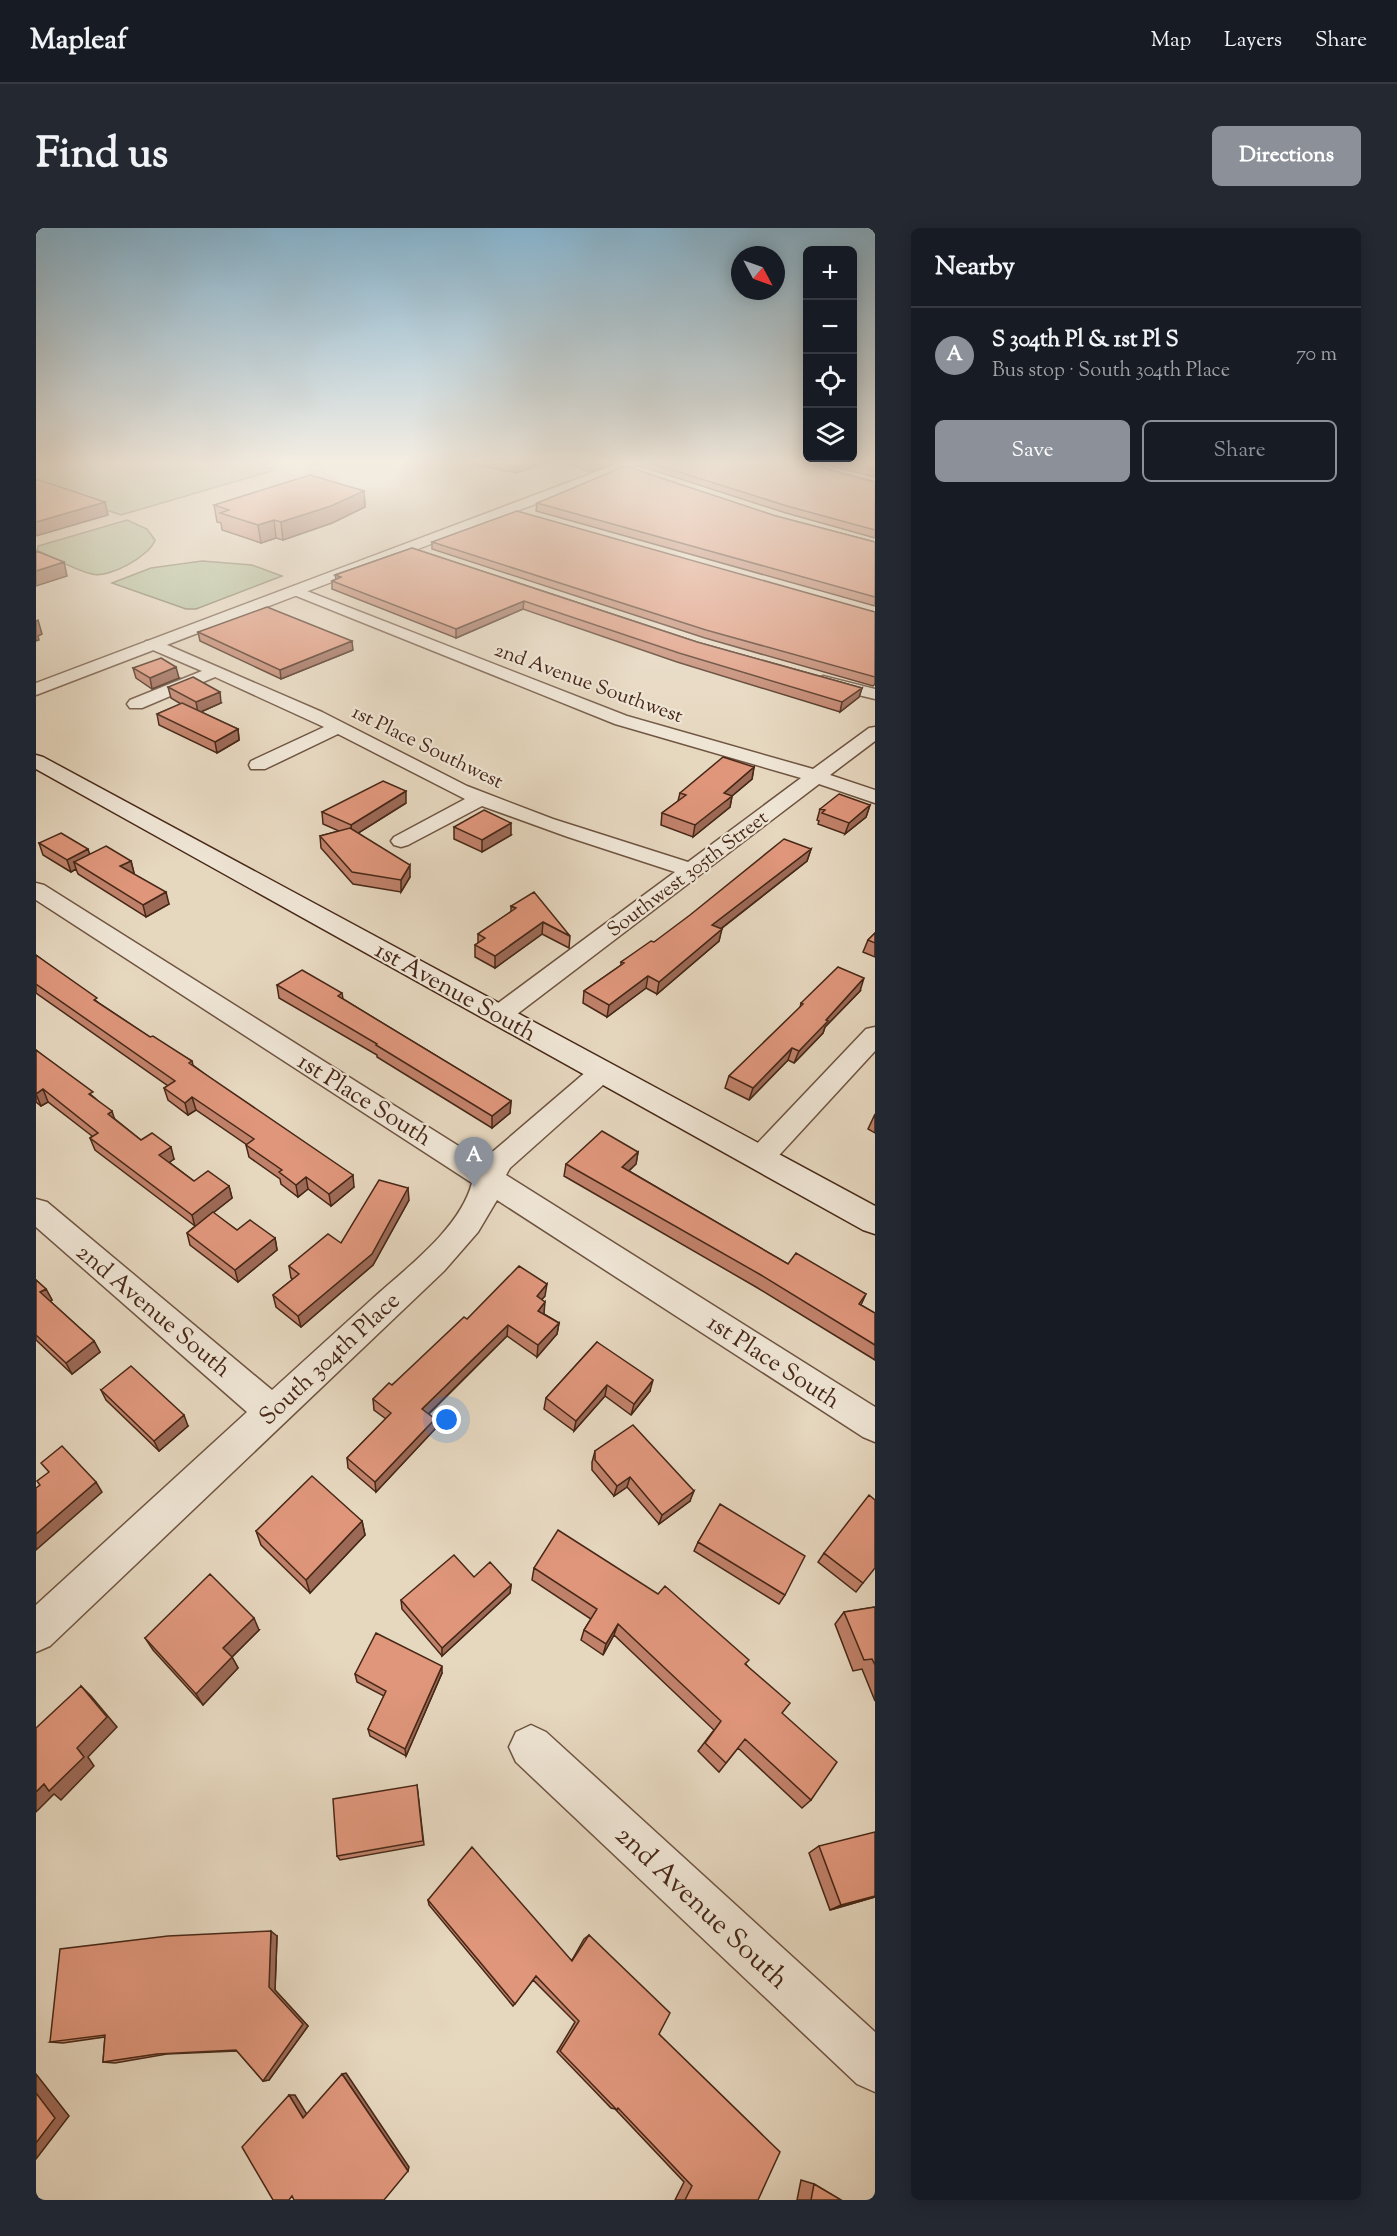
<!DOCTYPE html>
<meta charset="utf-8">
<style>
body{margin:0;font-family:"Sorts Mill Goudy",serif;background:#242831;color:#f1f3f6}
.controls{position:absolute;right:18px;top:18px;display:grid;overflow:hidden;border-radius:9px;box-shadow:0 3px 15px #0003}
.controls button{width:54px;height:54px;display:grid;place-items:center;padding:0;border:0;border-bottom:2px solid #363941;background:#171b24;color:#f1f3f6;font:30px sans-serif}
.compass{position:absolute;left:695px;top:18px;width:54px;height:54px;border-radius:50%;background:#171b24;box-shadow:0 3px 15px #0003;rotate:131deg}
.you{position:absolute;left:411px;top:1192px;width:21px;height:21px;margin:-15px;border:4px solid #fff;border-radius:50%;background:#1a73e8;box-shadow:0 0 0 9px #1a73e833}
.badge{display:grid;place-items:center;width:39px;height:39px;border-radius:50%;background:#8c9099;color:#fff;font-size:20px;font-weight:700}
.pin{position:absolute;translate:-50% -50px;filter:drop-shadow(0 2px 3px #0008)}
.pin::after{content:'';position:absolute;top:32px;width:21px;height:18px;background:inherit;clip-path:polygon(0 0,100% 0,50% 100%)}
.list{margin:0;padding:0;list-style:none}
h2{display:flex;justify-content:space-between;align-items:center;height:78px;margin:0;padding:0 24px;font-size:26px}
h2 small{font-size:20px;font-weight:400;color:#9ea1a6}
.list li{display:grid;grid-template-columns:39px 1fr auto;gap:18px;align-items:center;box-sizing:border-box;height:96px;padding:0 24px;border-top:2px solid #363941}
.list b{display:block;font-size:22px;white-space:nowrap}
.list p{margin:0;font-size:20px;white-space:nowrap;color:#9ea1a6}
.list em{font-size:20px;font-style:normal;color:#9ea1a6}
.actions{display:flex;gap:12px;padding:18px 24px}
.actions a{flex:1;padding:14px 0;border:2px solid #8c9099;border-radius:9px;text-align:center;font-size:21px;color:#8c9099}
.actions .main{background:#8c9099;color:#fff}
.icon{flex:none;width:33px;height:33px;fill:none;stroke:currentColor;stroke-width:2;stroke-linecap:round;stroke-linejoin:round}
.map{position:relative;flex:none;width:839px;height:1972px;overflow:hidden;border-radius:9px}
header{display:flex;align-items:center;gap:36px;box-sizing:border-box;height:84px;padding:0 30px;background:#171b24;border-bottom:2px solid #363941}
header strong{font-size:28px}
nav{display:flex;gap:33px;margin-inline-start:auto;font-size:21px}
.intro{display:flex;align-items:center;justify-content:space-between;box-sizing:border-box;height:144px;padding:0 36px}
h1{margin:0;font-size:42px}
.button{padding:15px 27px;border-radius:9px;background:#8c9099;color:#fff;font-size:21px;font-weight:700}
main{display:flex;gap:36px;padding:0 36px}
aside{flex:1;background:#171b24;border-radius:9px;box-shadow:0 3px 15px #0003}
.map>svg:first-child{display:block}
.green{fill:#aebf97;stroke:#7a7457;stroke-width:1.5}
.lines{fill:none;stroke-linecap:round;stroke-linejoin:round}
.minor-casing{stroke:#6f5441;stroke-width:3}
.tertiary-casing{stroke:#6f5441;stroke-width:3}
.secondary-casing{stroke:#472817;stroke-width:3}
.minor{fill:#efe5d5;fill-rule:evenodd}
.tertiary{fill:#efe5d5;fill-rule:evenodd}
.secondary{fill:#efe5d5;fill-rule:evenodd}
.wall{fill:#c0816a;stroke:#472817;stroke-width:1.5}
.shaded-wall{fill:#9c6956;stroke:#472817;stroke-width:1.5}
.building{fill:#df967b;stroke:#472817;stroke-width:1.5}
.labels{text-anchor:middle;stroke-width:4.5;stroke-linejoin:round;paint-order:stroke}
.far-street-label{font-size:20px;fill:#472817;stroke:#efe5d5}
.street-label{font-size:24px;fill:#472817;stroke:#efe5d5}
.near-street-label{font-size:28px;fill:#472817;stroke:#efe5d5}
</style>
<header>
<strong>Mapleaf</strong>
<nav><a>Map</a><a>Layers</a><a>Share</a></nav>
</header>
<div class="intro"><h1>Find us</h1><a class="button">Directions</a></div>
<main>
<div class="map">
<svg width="839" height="1972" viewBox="0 0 839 1972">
<rect width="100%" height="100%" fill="#e6d7bf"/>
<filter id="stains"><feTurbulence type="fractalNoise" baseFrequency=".00333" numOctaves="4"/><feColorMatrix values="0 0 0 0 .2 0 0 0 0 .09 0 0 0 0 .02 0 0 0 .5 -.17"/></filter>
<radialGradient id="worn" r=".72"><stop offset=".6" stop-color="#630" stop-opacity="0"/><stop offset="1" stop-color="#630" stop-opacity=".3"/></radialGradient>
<!-- green -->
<path class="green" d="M0 233H211L239 242 85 287 0 258Z
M91 292 111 301 119 312C114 328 72 351 56 346 38 342 18 330 1 322L2 318Z
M166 333 216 337 246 348 160 381H150L76 355 115 340Z"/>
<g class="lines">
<defs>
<path id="minor" d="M258 358 591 488 777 541 833 500 839 499V513L794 547 839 562V575L783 556 472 793 463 795 454 793 450 787 454 781 639 644 532 609 446 578 372 617 365 619 358 617 355 613 358 609 429 571 302 506 229 541H215L213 537 215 533 288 499 179 449 106 480H94L91 476 94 472 166 443 110 419 108 416 110 413H122L286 484 431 558 517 591 652 634 765 550 579 496 253 365 251 362Z
M787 448 839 461V471L781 457 779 453Z
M0 655 8 657 448 934 454 926 558 837 567 834 576 837 580 843 576 849 474 940 470 947 839 1179V1214L827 1209 461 972 442 1004 408 1043 14 1418 0 1424V1377L211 1184 0 999V971L11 974 236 1162C269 1132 302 1102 335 1072 369 1041 424 1001 436 955L0 672Z
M839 799V823L735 936 725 939 715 936 711 929 715 922 830 801Z
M495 1497 510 1504 839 1804V1864L821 1856 480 1534 473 1519 480 1504Z"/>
<path id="tertiary" d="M589 233H606L604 236 0 467V455Z"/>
<path id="secondary" d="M0 527 7 529 839 978V1006L827 1002 0 541Z"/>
</defs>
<!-- minor casing -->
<use href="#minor" class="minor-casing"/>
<!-- tertiary casing -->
<use href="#tertiary" class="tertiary-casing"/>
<!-- secondary casing -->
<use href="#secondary" class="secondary-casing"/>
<!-- minor -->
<use href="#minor" class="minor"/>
<!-- tertiary -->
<use href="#tertiary" class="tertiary"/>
<!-- secondary -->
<use href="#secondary" class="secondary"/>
</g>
<!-- wall -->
<path class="wall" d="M424 233H515L480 245Z
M525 233H583L554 244Z
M605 233H761L839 254V310L750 285 604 238Z
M776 233H839V249Z
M328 263 329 279 296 295 247 312 240 310 225 315 186 302 185 295 181 294 178 277Z
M501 275 740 288 839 314V378L500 283Z
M396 314 839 384V456L837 458 669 410 396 321Z
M376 320 661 414 826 460 823 469 804 484 641 434 487 381 420 410 296 361V353L300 351 299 347Z
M162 404 317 422 245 451 164 413Z
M97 440 143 450 116 461 100 450Z
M132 459 185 475 165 484 202 501 203 512 181 525 123 497 121 486 145 476 135 470Z
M718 539 716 551 696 568 694 579 657 609 625 597 626 585 642 573 644 565Z
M370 575 322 605 374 649 365 664 317 656 285 620 284 608 303 603 287 596 286 584Z
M834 577 830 589 809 606 782 596 783 593 781 592 784 581Z
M418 599 475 607 446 624 418 611Z
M3 615 54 626 95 633 98 645H97L133 676 110 689 42 646 40 641 35 644 7 627Z
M775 621 771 633 685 701 683 713 621 766 610 760 571 789 547 775 548 763 585 737V734Z
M475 678 534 708 533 720 506 706 459 740 439 729V717L442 715V706L475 684Z
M839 705V729L827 724 832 712Z
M0 727 63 775 114 809 156 833 157 837 318 959 295 978 272 961 262 969 245 956 244 951 213 929 210 917H211L160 882 152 887 132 872 128 860 132 858 0 765Z
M241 757 306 765 307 771 475 873 474 885 456 900 341 829V827L243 770Z
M824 763 789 799 787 805 758 835 752 832 713 872 689 860 693 848 764 780 765 775Z
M0 822 59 870 79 891 105 912 138 931 133 934 158 953 193 958 196 970 177 985 201 1002 239 1010 241 1022 202 1054 154 1017 151 1005 159 998 59 922 54 910 56 908 12 874 5 878 0 874Z
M839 886V905L832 901Z
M602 924 600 936 593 943 752 1036 830 1066 825 1077 839 1085V1132L720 1059 528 948 530 936Z
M373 972 337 1037 265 1099 240 1079 237 1067 257 1051 255 1050 253 1038 305 1015Z
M0 1052 10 1061 16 1072 14 1073 58 1113 64 1124 36 1146 0 1112Z
M509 1068 506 1071 508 1086 523 1095 521 1106 501 1129 471 1108 393 1186 399 1191V1201L340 1264 312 1240 311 1230 350 1191 338 1182 337 1171 356 1157 431 1091Z
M561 1114 614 1163 595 1187 569 1168 538 1203 508 1181 510 1170Z
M65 1162 152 1198 123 1223 70 1172Z
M559 1223 654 1273 623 1296 591 1259 578 1268 556 1242V1234Z
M326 1293 329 1307 274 1365 225 1317 220 1303Z
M662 1314 749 1367 743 1376 658 1323Z
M788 1325 827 1355 820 1364 782 1334Z
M498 1340 710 1436 746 1485 775 1572 766 1580 702 1520 683 1544 662 1523 678 1502 578 1407 567 1427 545 1412 548 1402 555 1391 496 1352Z
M438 1349 475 1357 474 1365 406 1428 366 1381 365 1372Z
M839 1379V1473L826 1441 817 1443 799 1396 808 1384Z
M223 1402 196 1429 202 1440 167 1477 117 1422 109 1410Z
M406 1445 370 1528 334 1508 332 1501 348 1468 321 1454 319 1446Z
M381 1557 388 1617 304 1632 301 1628Z
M783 1618 839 1669 794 1682 773 1625Z
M392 1672 536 1732 548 1711 553 1707 623 1806 722 1972H639L648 1954 579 1881 575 1880 521 1824 539 1794 497 1752 477 1778 393 1677Z
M241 1708 239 1762 272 1798 233 1852 227 1853 201 1823 131 1826 79 1835 67 1834 69 1809 27 1815 14 1814Z
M765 1952 778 1956 805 1972H761Z"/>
<!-- shaded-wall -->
<path class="shaded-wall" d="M497 233H515L480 245V239Z
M566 233H583L554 244 555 237Z
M328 263 329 279 296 295 247 312 245 294Z
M69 274 72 287 0 308V294Z
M238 292 240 310 225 315 222 297Z
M28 334 31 348 0 358V343Z
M488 373 487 381 420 410V401Z
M2 392 6 406 2 408 3 412 0 413V393Z
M316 413 317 422 245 451 244 442Z
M140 439 143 450 116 461 114 450Z
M826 460 823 469 804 484 806 474Z
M184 464 185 475 162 485 160 474Z
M202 501 203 512 181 525 179 514Z
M718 539 716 551 690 573 696 568 694 579 657 609 659 597 688 565Z
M370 563V575L316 609 315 597Z
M834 577 830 589 809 606 813 595Z
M475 595V607L446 624V612Z
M52 621 56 633 38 634 40 641 35 644 31 632Z
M775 621 771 633 674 709 676 697Z
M95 633 98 645 87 650 84 638Z
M374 637V649L365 664V652Z
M130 664 133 676 110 689 107 677Z
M507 694 506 706 459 740V728Z
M686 701 683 713 621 766 623 754Z
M612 748 610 760 571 789 573 777Z
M828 750 824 763 789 799 787 805 758 835 763 823 790 792Z
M756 820 752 832 713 872 717 860Z
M7 861 12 874 5 878 0 866Z
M156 869 160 882 152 887 149 875Z
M475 873 474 885 456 900V888Z
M76 883 80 896 72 886Z
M135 919 138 931 127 939 123 927Z
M602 924 600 936 584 951 586 939Z
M317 947 318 959 295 978 293 966Z
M270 949 272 961 262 969 260 957Z
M193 958 196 970 159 999 156 987Z
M372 960 373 972 337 1037 265 1099 262 1088Z
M239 1010 241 1022 202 1054 199 1042Z
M511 1056 509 1068 499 1079 501 1068Z
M10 1061 16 1072 10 1076 4 1064Z
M509 1074 508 1085 501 1094 502 1083Z
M523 1095 521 1106 501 1129 502 1117Z
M472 1097 471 1108 387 1191 386 1181Z
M58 1113 64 1124 36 1146 30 1135Z
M617 1152 614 1163 595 1187 598 1176Z
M571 1157 569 1168 538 1203 540 1193Z
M148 1187 152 1198 123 1223 118 1213Z
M399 1191V1201L340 1264 339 1254Z
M594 1249 591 1259 578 1268 581 1258Z
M60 1254 66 1264 0 1322V1306Z
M658 1263 654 1273 623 1296 626 1287Z
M326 1293 329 1307 274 1365 270 1352Z
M475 1357 474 1365 406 1428V1420Z
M218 1390 223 1402 196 1429 202 1440 167 1477 160 1466 187 1420Z
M582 1396 578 1407 567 1427 570 1416Z
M406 1438V1445L370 1528 369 1521Z
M45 1458 55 1468 81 1499 52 1529 58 1538 25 1572 18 1566 0 1584V1564L41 1520Z
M839 1668V1669L794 1682 805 1677Z
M235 1703 241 1708 239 1762 272 1798 233 1852 227 1853Z
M310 1845 373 1939 372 1943 306 1846Z
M0 1846 33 1888 0 1931Z
M253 1867H259L272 1888 267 1890Z"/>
<!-- building -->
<path class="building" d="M454 233H497L480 239Z
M544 233H566L555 237Z
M608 233H761L839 254V302L751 278Z
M803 233H839V242Z
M589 238 740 288 839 314V369L501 275Z
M274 247 328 263 295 278 245 294 238 292 222 297 184 285 193 282 178 277Z
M0 251 69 274 0 294Z
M481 283 839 384V449L670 402 396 314Z
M376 320 661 414 826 460 806 474 643 425 488 373 420 401 296 353 305 349 299 347Z
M0 323 28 334 0 343Z
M231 379 316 413 244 442 162 404Z
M125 430 140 439 114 450 97 440Z
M157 449 184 464 160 474 132 459Z
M146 475 202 501 179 514 121 486Z
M687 529 718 539 688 565 696 568 659 597 626 585 650 567 644 565Z
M347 553 370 563 315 597 286 584Z
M803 566 834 577 813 595 786 585 789 582 784 581Z
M448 582 475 595 446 612 418 599Z
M314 600 374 637 365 652 316 644 284 608Z
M25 605 52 621 31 632 3 615Z
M748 611 775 621 676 697 686 701 623 754 612 748 573 777 548 763 588 735 585 734 615 713 618 714 654 687Z
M70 618 95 633 84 638 130 664 107 677 38 634Z
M498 664 534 708 507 694 459 728 439 717 449 710 442 706 480 680 475 678Z
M839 705V715L832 712Z
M0 727 61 770 58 772 114 809 117 808 156 833 153 835 317 947 293 966 270 949 260 957 243 944 246 942 210 917 218 911 156 869 149 875 128 860 139 853 0 756Z
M802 739 828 750 790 792 792 793 763 823 756 820 717 860 693 848 767 776 765 775Z
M266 742 306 765 302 768 475 873 456 888 340 817 341 816 241 757Z
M0 822 57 864 53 866 76 883 72 886 105 912 116 905 135 919 123 927 158 953 172 943 193 958 156 987 54 910 62 905 7 861 0 866Z
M566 903 602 924 586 939 752 1036 760 1025 830 1066 823 1076 839 1085V1117L725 1047 530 936Z
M343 952 372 960 336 1026 262 1088 237 1067 263 1046 253 1038 292 1006 305 1015Z
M177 984 201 1002 214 992 239 1010 199 1042 151 1005Z
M483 1038 511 1056 501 1068 509 1074 502 1083 523 1095 502 1117 472 1097 386 1181 399 1191 339 1254 311 1230 355 1185 337 1171 353 1155 356 1157 428 1089 431 1091Z
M0 1052 10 1061 4 1064 58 1113 30 1135 0 1107Z
M561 1114 617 1152 598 1176 571 1157 540 1193 510 1170Z
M95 1138 148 1187 118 1213 65 1162Z
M597 1197 658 1263 626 1287 594 1249 581 1258 559 1232V1223Z
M26 1218 60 1254 0 1306V1260L4 1257 1 1253 13 1244 5 1235Z
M276 1248 326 1293 270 1352 220 1303Z
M833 1267 839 1272V1340L827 1355 788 1325Z
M684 1276 769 1328 749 1367 662 1314Z
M522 1302 622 1366 629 1358 713 1432 709 1436 754 1475 746 1485 801 1534 775 1572 709 1511 690 1535 669 1515 685 1493 582 1396 570 1416 548 1402 561 1381 498 1340Z
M418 1327 438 1349 454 1334 475 1357 406 1420 365 1372Z
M174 1346 218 1390 187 1420 196 1429 160 1466 109 1410Z
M839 1379V1437L836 1431 828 1432 808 1384Z
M340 1405 406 1438 369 1521 332 1501 350 1463 319 1446Z
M45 1458 71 1489 41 1520 48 1529 13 1563 8 1556 0 1564V1500Z
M381 1557 387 1613 301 1628 297 1571Z
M839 1604V1668L805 1677 783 1618Z
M436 1619 536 1733 553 1707 634 1785 623 1806 744 1924 722 1972H649L656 1958 582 1880 581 1882 524 1823 543 1793 500 1748 479 1776 392 1672Z
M235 1703 233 1759 267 1796 227 1853 200 1822 121 1826 67 1834 69 1807 14 1814 24 1721 132 1708Z
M306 1846 372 1943 348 1972H258L256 1968 253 1972H237L206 1919 253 1867 267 1890Z
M0 1865 19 1890 0 1915Z
M778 1956 805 1972H775Z"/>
<!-- sky -->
<linearGradient id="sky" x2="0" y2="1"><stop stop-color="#87b6d2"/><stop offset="0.46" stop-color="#f4ede2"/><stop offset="1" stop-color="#f4ede2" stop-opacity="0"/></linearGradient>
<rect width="839" height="509" fill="url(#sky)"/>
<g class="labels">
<!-- far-street labels -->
<g class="far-street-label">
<text transform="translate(553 454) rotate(20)" y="7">2nd Avenue Southwest</text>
<text transform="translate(392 518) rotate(26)" y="7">1st Place Southwest</text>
<text transform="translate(651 645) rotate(-37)" y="7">Southwest 305th Street</text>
</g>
<!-- street labels -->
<g class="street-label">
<text transform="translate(420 763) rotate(29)" y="8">1st Avenue South</text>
<text transform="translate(329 871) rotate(32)" y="8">1st Place South</text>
<text transform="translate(118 1082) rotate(40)" y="8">2nd Avenue South</text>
<text transform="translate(293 1130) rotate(-43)" y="8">South 304th Place</text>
<text transform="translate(738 1133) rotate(33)" y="8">1st Place South</text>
</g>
<!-- near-street labels -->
<g class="near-street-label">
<text transform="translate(667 1678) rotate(43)" y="10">2nd Avenue South</text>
</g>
</g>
<rect width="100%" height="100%" filter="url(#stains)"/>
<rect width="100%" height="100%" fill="url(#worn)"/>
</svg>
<div class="controls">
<button>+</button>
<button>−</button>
<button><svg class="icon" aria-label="locate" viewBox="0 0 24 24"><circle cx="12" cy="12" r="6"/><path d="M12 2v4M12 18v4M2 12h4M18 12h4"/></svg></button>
<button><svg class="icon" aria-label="layers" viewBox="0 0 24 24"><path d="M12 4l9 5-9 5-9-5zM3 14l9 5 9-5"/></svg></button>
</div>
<svg class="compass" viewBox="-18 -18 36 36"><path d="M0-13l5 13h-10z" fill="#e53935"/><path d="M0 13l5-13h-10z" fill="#9ea1a6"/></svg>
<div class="you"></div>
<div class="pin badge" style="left:438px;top:959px">A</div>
</div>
<aside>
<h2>Nearby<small></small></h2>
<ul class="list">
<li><span class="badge">A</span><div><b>S 304th Pl &amp; 1st Pl S</b><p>Bus stop · South 304th Place</p></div><em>70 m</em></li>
</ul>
<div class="actions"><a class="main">Save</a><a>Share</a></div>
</aside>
</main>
